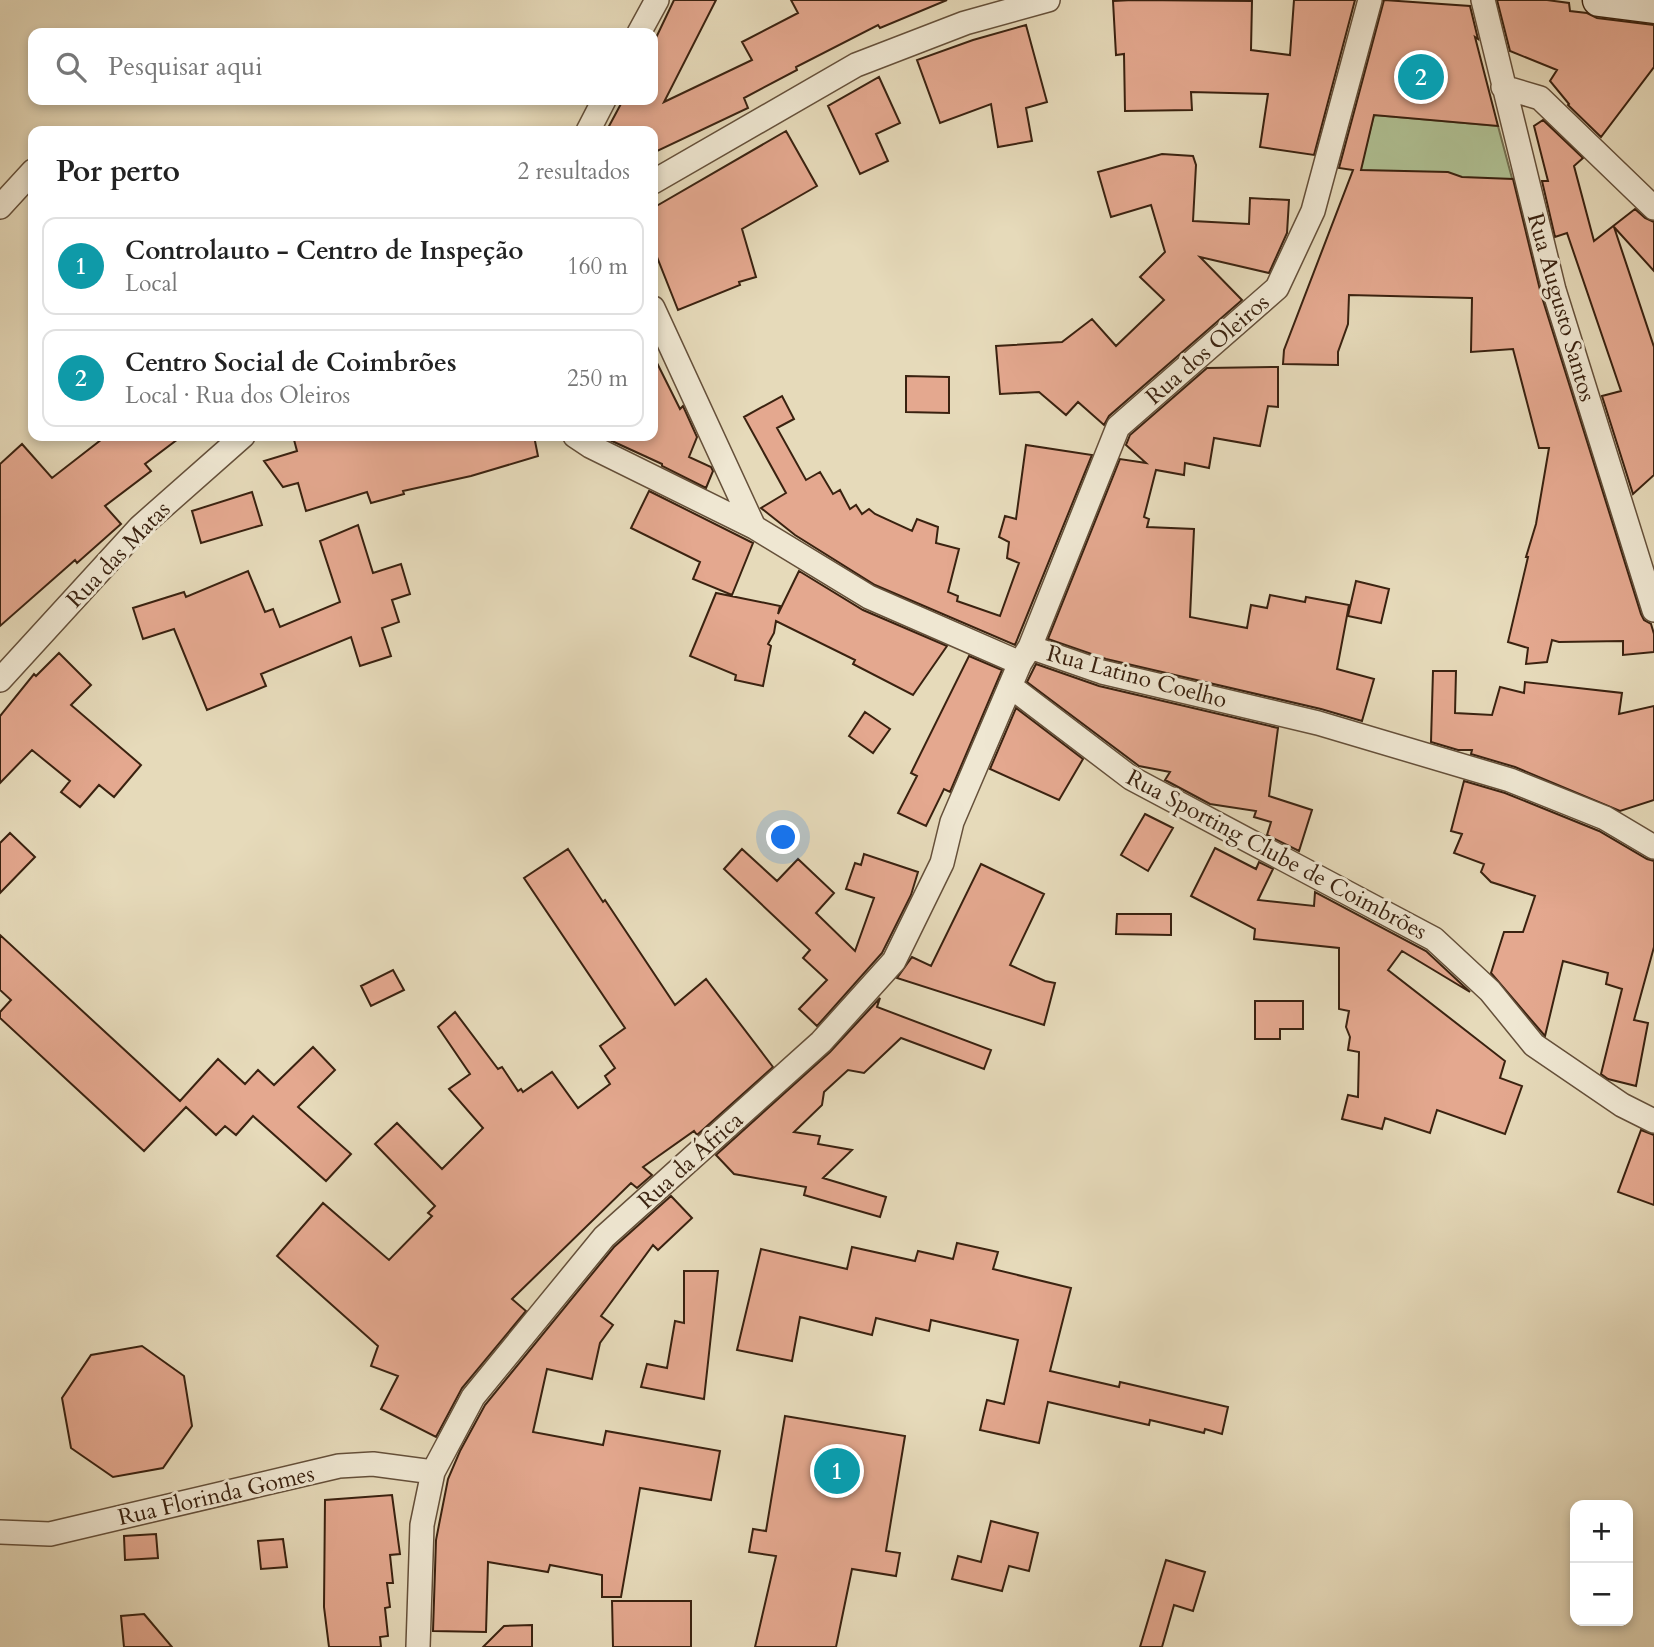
<!DOCTYPE html>
<html lang="pt">
<meta charset="utf-8">
<style>
body{margin:0;font-family:Cardo,serif;background:#f6f6f6;color:#222}
.controls{position:absolute;right:21px;bottom:21px;display:grid;overflow:hidden;border-radius:14px;box-shadow:0 4px 10px #0003}
.controls button{width:63px;height:63px;display:grid;place-items:center;padding:0;border:0;border-bottom:2px solid #e0e0e0;background:#fff;color:#222;font:35px sans-serif}
.you{position:absolute;left:784px;top:838px;width:24px;height:24px;margin:-18px;border:5px solid #fff;border-radius:50%;background:#1a73e8;box-shadow:0 0 0 10px #1a73e833}
.badge{display:grid;place-items:center;width:46px;height:46px;border-radius:50%;background:#d93025;color:#fff;font-size:23px;font-weight:700}
.pin{position:absolute;translate:-50% -50%;border:4px solid #fff;box-shadow:0 2px 7px #0006}
.list{margin:0;padding:0;list-style:none}
h2{display:flex;justify-content:space-between;align-items:center;height:91px;margin:0;padding:0 28px;font-size:30px}
h2 small{font-size:23px;font-weight:400;color:#767676}
.list li{display:grid;grid-template-columns:46px 1fr auto;gap:21px;align-items:center;box-sizing:border-box;height:98px;margin:0 14px 14px;padding:0 14px;border:2px solid #e0e0e0;border-radius:14px}
.list b{display:block;font-size:26px;white-space:nowrap}
.list p{margin:0;font-size:23px;white-space:nowrap;color:#767676}
.list em{font-size:23px;font-style:normal;color:#767676}
.icon{flex:none;width:38px;height:38px;fill:none;stroke:currentColor;stroke-width:2;stroke-linecap:round;stroke-linejoin:round}
.map{position:relative;flex:none;width:1654px;height:1647px;overflow:hidden}
.search{position:absolute;background:#fff;box-shadow:0 4px 10px #0003;left:28px;top:28px;width:630px;height:77px;display:flex;align-items:center;gap:18px;box-sizing:border-box;padding:0 24px;border-radius:14px;color:#767676;font-size:26px}
.panel{position:absolute;background:#fff;box-shadow:0 4px 10px #0003;left:28px;top:126px;width:630px;height:315px;border-radius:14px}
.map>svg:first-child{display:block}
.green{fill:#b0c194;stroke:#757252;stroke-width:2}
.building{fill:#e4a88f;stroke:#3a2210;stroke-width:2}
.lines{fill:none;stroke-linecap:round;stroke-linejoin:round}
.street-casing{stroke:#65503a;stroke-width:26}
.secondary-casing{stroke:#3a2210;stroke-width:35}
.street{stroke:#efe7d2;stroke-width:23}
.secondary{stroke:#efe7d2;stroke-width:32}
.labels{text-anchor:middle;stroke-width:6;stroke-linejoin:round;paint-order:stroke}
.street-label{font-size:23px;fill:#3a2210;stroke:#efe7d2}
</style>
<div class="map">
<svg width="1654" height="1647" viewBox="0 0 1654 1647">
<rect width="100%" height="100%" fill="#e6daba"/>
<filter id="stains"><feTurbulence type="fractalNoise" baseFrequency=".00286" numOctaves="4"/><feColorMatrix values="0 0 0 0 .2 0 0 0 0 .09 0 0 0 0 .02 0 0 0 .5 -.17"/></filter>
<radialGradient id="worn" r=".72"><stop offset=".6" stop-color="#630" stop-opacity="0"/><stop offset="1" stop-color="#630" stop-opacity=".3"/></radialGradient>
<!-- green -->
<path class="green" d="M1374 115 1498 126 1513 182 1360 170Z"/>
<!-- building -->
<path class="building" d="M674 0H716L664 102 752 60 742 42 798 13 791 0H947L880 28 878 25 796 67 797 70 744 98 748 108 653 153V131H604L608 128 623 100H653V44Z
M1133 0 1252 1 1251 50 1290 55 1294 0H1355L1314 155 1260 147 1268 94 1191 92 1192 110 1125 111 1124 54 1116 55 1113 1Z
M1384 0 1470 6 1478 39 1475 37 1498 126 1374 115 1361 170 1448 172 1462 177 1513 179 1541 294 1641 614 1644 620 1651 624 1654 634V652L1623 655V641L1559 642 1552 640 1547 662 1526 664 1528 648 1508 642 1528 557H1526L1536 524 1549 448H1539L1513 349 1471 352 1472 298 1349 295 1348 324 1338 352V365L1283 364 1284 350 1353 170 1339 168Z
M1497 0H1547L1569 3 1570 11 1587 13 1597 18 1654 25V67L1601 137 1568 105 1569 104 1550 81 1557 70 1510 51Z
M1026 25 1047 102 1026 108 1032 141 998 147 991 104 940 123 917 60 973 40Z
M879 77 900 123 876 134 888 161 860 174 828 106Z
M1543 120 1583 158 1574 166 1594 241 1635 209 1645 218 1654 222V271L1614 227 1654 347V475L1633 494 1602 396 1621 391 1567 233 1555 237 1542 181H1548L1534 126Z
M786 131 817 186 742 229 756 277 739 282 740 285 678 310 653 247V208Z
M1162 154 1193 156 1196 165 1193 221 1249 224 1250 198 1289 200 1287 233 1269 273 1200 257 1242 300 1109 416 1104 425 1078 402 1066 415 1039 392 1000 394 996 346 1062 342 1092 319 1116 346 1164 300 1140 277 1165 252 1151 205 1111 217 1098 172Z
M653 355 680 409 683 406 697 437 689 457 711 467 713 471 706 488 662 466V464L601 436H653Z
M1278 367V407L1268 406 1260 446 1214 438 1209 468 1185 463 1184 475 1156 470 1144 517 1149 519 1147 527 1194 529 1190 617 1247 628 1251 605 1267 608 1270 595 1305 602 1306 597 1349 605 1337 669 1374 679 1362 721 1321 709 1106 659 1048 639 1120 459 1146 463 1126 445 1130 435 1207 368Z
M906 376 949 377V413L906 412Z
M782 396 794 419 777 428 806 480 820 472 833 494 840 490 850 509 856 505 862 514 869 509 875 514 912 531 917 519 938 527 936 543 959 549 948 592 958 596 957 601 1000 616 1019 563 1007 558 1009 542 999 537 1005 516 1016 519 1026 445 1092 455 1015 645 875 585 795 535 761 508 786 493 744 417Z
M106 436H182L145 464 151 471 105 506 121 524 77 563 75 560 0 626V464L22 444 52 478Z
M293 436H534L538 456 471 476 403 491 404 494 371 503 367 492 306 511 298 483 283 487 264 461 297 451Z
M649 491 753 543 732 595 693 579 700 562 631 528Z
M252 492 262 525 201 543 192 511Z
M358 525 373 573 401 564 410 594 392 600 399 622 382 628 391 656 360 666 351 637 261 674 266 686 207 710 174 629 143 639 133 608 184 592 186 597 248 571 265 612 273 609 280 627 340 602 320 541Z
M799 571 863 610 947 646 913 695 853 664 855 660 776 621 774 633 768 644 771 646 763 686 735 680 736 675 690 656 716 593 780 606 778 614Z
M1356 581 1389 589 1381 623 1348 616Z
M59 653 91 685 71 705 141 765 114 797 99 785 80 807 61 792 70 781 32 750 0 783V716L34 674 36 676Z
M969 656 1002 670 950 792 944 789 926 826 898 813 917 776 911 773Z
M1036 664 1099 686 1278 728 1269 796 1312 810 1299 851 1267 835 1271 822 1254 817 1256 811 1210 804 1165 780 1170 772 1139 766 1027 682Z
M1433 671H1456L1455 713 1492 715 1500 687 1524 693 1525 682 1622 693 1619 714 1654 706V800L1620 811 1515 767 1471 754 1472 750H1458L1431 742Z
M1016 708 1083 759 1059 800 990 769Z
M865 712 890 729 873 753 849 736Z
M1464 781 1505 793 1599 831 1647 859 1654 861V947L1634 1020 1648 1023 1636 1086 1608 1079 1601 1074 1622 989 1606 984 1608 973 1563 961 1545 1036 1491 973 1504 932H1523L1535 896 1491 882 1481 872 1484 864 1454 853 1462 834 1451 831Z
M1145 814 1173 828 1148 871 1121 855Z
M10 833 35 857 0 893V843Z
M1215 848 1256 869 1259 862 1273 869 1258 900 1314 906 1315 892 1426 951 1470 992 1402 951 1388 970 1505 1061 1500 1078 1522 1086 1505 1134 1437 1110 1430 1133 1385 1118 1382 1129 1342 1119 1348 1095 1358 1097 1359 1052 1348 1050 1350 1037 1346 1027 1349 1011 1339 1009V948L1254 939 1255 929 1191 896Z
M568 849 603 902 605 900 675 1005 706 979 773 1067 697 1135 694 1131 643 1167 652 1175 637 1188 631 1183 512 1299 526 1311 462 1388 436 1437 381 1409 398 1376 371 1366 378 1346 277 1256 323 1203 389 1260 432 1216 428 1213 435 1206 375 1144 397 1123 442 1169 483 1128 449 1089 470 1074 438 1027 455 1012 498 1069 502 1067 518 1091 521 1089 523 1092 552 1072 578 1108 610 1084 605 1076 615 1068 600 1046 625 1028 524 878Z
M742 849 777 881 798 859 834 893 816 913 855 951 874 898 846 889 855 863 861 865 864 854 918 872 911 895 882 953 817 1026 799 1009 827 980 803 958 810 950 724 869Z
M981 864 1044 894 1010 965 1045 981 1055 983 1044 1025 897 978 912 957 931 966Z
M1117 914H1171V935L1116 934Z
M0 935 180 1101 218 1059 245 1084 258 1070 274 1085 313 1047 335 1070 298 1107 351 1154 326 1181 253 1116 236 1135 225 1126 216 1135 186 1107 144 1151 0 1018V1012L11 1000 0 990Z
M393 970 404 990 371 1006 361 986Z
M880 998 877 1007 991 1050 984 1069 901 1038 864 1073 848 1070 824 1092 822 1105 794 1132 820 1136 818 1144 852 1150 823 1178 886 1197 880 1217 804 1195 806 1187 734 1174 716 1155 830 1052Z
M1255 1001H1303V1029H1280V1039H1255Z
M1641 1130 1654 1135V1205L1618 1192Z
M671 1196 692 1218 658 1250 653 1245 601 1316 613 1325 600 1343 592 1379 547 1369 533 1432 603 1445 606 1431 720 1451 711 1500 640 1488 621 1597H602V1575L550 1565 548 1572 488 1562 486 1632 433 1631 436 1540 448 1479 460 1451 485 1405 614 1247Z
M957 1243 998 1252 993 1269 1071 1288 1050 1371 1119 1387 1120 1382 1228 1407 1222 1434 1205 1429 1204 1433 1150 1420 1149 1425 1048 1402 1039 1443 980 1430 987 1400 1004 1404 1018 1340 931 1320 929 1331 876 1318 872 1335 800 1317 792 1361 737 1350 761 1249 847 1269 852 1247 915 1261 918 1251 953 1259Z
M684 1271H718L704 1399 641 1387 647 1364 667 1368 675 1321 684 1323Z
M142 1346 184 1376 192 1426 163 1468 113 1477 71 1448 62 1398 91 1355Z
M785 1416 905 1436 886 1551 900 1553 896 1576 852 1569 836 1647H755L776 1556 749 1552 753 1529 766 1531Z
M392 1495 400 1554 390 1555 393 1583H387L390 1607 385 1608 388 1636 380 1637 381 1647H329L324 1607 325 1500Z
M991 1521 1038 1533 1029 1571 1009 1566 1002 1591 952 1579 958 1556 981 1562Z
M156 1534 158 1558 125 1560 124 1536Z
M283 1539 287 1567 261 1569 258 1541Z
M1166 1560 1205 1572 1193 1611 1174 1605 1162 1647H1140Z
M612 1601H691V1647H613Z
M144 1614 172 1647H124L121 1616Z
M532 1625V1647H483L504 1626Z"/>
<g class="lines">
<defs>
<path id="street" d="M1483 0 1554 290 1654 610
M639 33 657 0
M1503 87 1540 98 1654 208
M588 131 604 100
M653 182 856 65 965 23 1048 0
M0 207 33 171
M653 308 754 527
M575 436 590 446 754 527 869 597 1020 663
M1030 647 1102 672 1318 723 1510 780 1605 818 1654 847
M0 680 140 527 243 436
M1010 686 1131 778 1434 939 1490 991 1534 1045 1622 1105 1654 1121
M0 1532 50 1534 339 1466 373 1464 433 1472
M418 1647 422 1525 433 1472 473 1397 604 1237 821 1042 894 961 942 863 952 822 1020 663 1030 647 1118 427 1277 288 1313 211 1370 0"/>
<path id="secondary" d="M1599 0 1654 7"/>
</defs>
<!-- street casing -->
<use href="#street" class="street-casing"/>
<!-- secondary casing -->
<use href="#secondary" class="secondary-casing"/>
<!-- street -->
<use href="#street" class="street"/>
<!-- secondary -->
<use href="#secondary" class="secondary"/>
</g>
<g class="labels">
<!-- street labels -->
<g class="street-label">
<text transform="translate(1562 307) rotate(74)" y="8">Rua Augusto Santos</text>
<text transform="translate(1207 349) rotate(-41)" y="8">Rua dos Oleiros</text>
<text transform="translate(118 554) rotate(-46)" y="8">Rua das Matas</text>
<text transform="translate(1137 676) rotate(15)" y="8">Rua Latino Coelho</text>
<text transform="translate(1277 854) rotate(28)" y="8">Rua Sporting Clube de Coimbrões</text>
<text transform="translate(690 1160) rotate(-42)" y="8">Rua da África</text>
<text transform="translate(216 1495) rotate(-13)" y="8">Rua Florinda Gomes</text>
</g>
</g>
<rect width="100%" height="100%" filter="url(#stains)"/>
<rect width="100%" height="100%" fill="url(#worn)"/>
</svg>
<div class="controls">
<button>+</button>
<button>−</button>
</div>
<div class="you"></div>
<div class="pin badge" style="left:837px;top:1471px;background:#0f9aa8">1</div>
<div class="pin badge" style="left:1421px;top:77px;background:#0f9aa8">2</div>
<div class="search"><svg class="icon" aria-label="search" viewBox="0 0 24 24"><circle cx="10" cy="10" r="6"/><path d="M15 15l6 6"/></svg>Pesquisar aqui</div>
<section class="panel">
<h2>Por perto<small>2 resultados</small></h2>
<ul class="list">
<li><span class="badge" style="background:#0f9aa8">1</span><div><b>Controlauto - Centro de Inspeção</b><p>Local</p></div><em>160 m</em></li>
<li><span class="badge" style="background:#0f9aa8">2</span><div><b>Centro Social de Coimbrões</b><p>Local · Rua dos Oleiros</p></div><em>250 m</em></li>
</ul>
</section>
</div>
